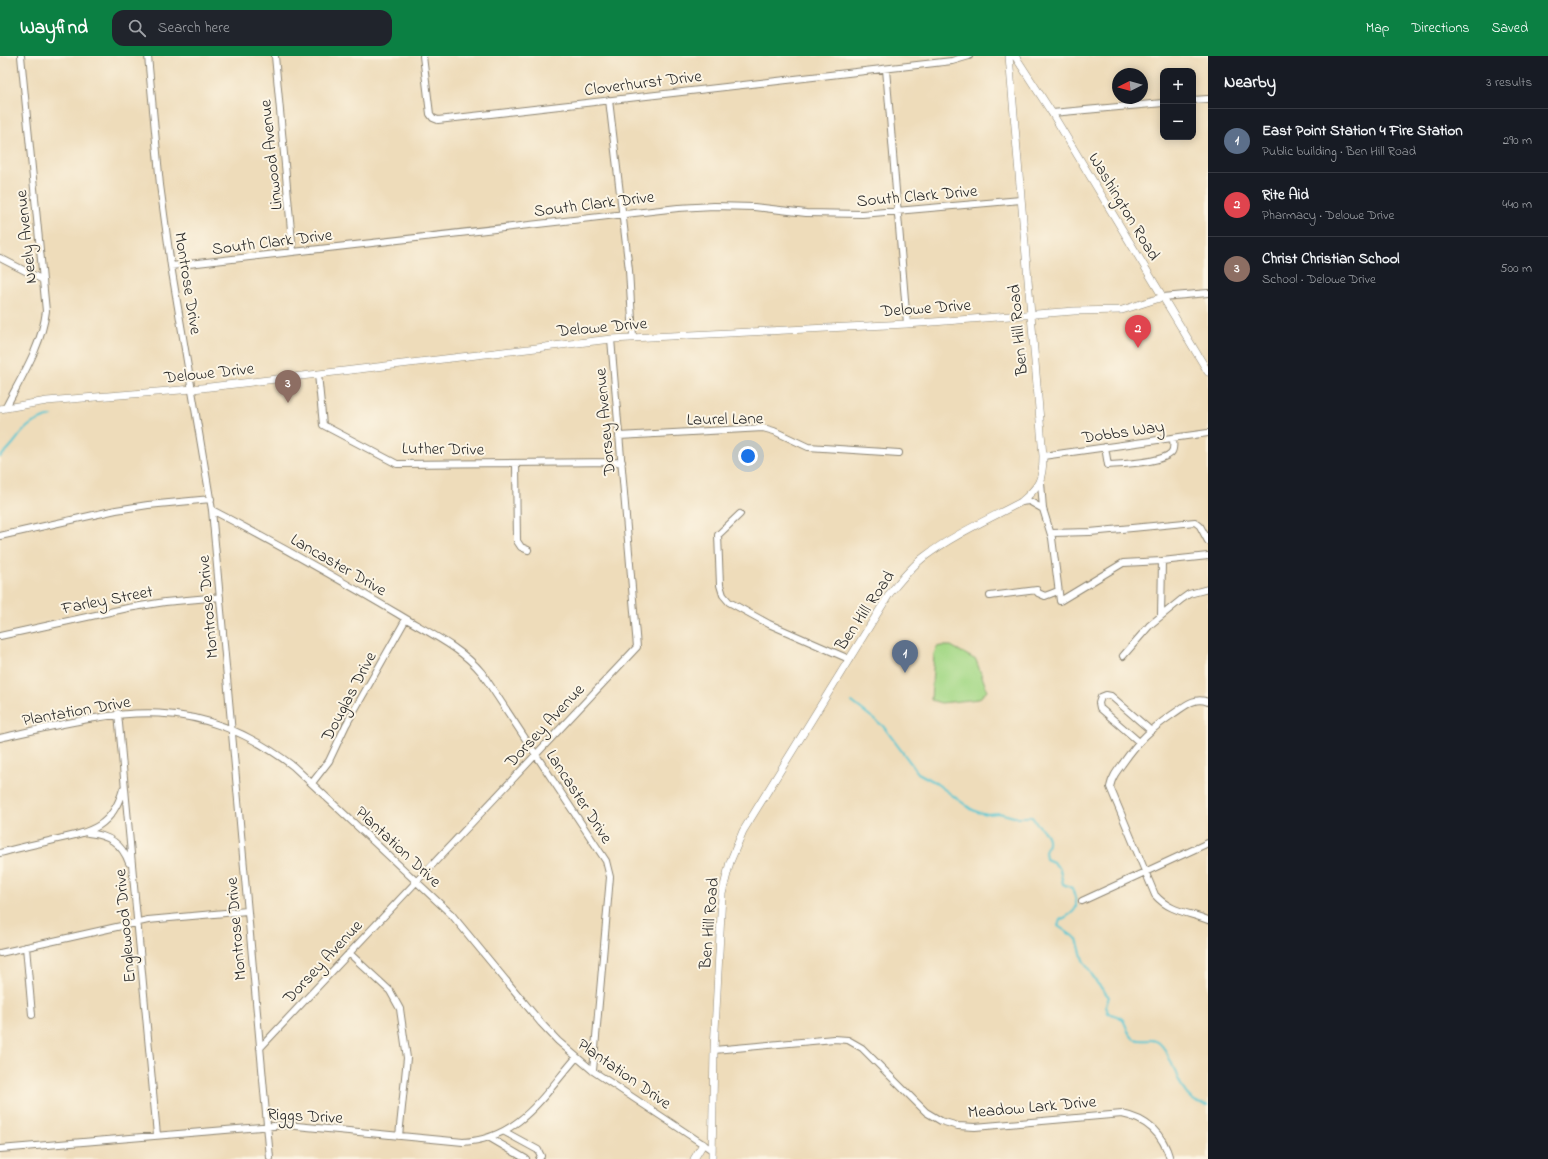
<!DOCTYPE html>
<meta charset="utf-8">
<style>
body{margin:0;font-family:"Indie Flower",sans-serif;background:#20242c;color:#f1f3f6}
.controls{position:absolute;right:12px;top:12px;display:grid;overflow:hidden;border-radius:8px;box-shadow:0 2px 10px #0003}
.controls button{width:36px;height:36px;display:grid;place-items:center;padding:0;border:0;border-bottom:1px solid #363941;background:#171b24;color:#f1f3f6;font:20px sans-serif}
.compass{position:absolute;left:1112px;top:12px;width:36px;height:36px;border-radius:50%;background:#171b24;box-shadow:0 2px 10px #0003;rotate:264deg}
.you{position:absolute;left:748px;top:400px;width:14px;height:14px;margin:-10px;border:3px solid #fff;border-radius:50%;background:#1a73e8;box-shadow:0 0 0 6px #1a73e833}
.badge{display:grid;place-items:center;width:26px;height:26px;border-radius:50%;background:#0b8043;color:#fff;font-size:13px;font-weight:700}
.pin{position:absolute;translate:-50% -33px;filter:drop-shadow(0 1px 2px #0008)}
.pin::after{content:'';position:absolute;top:21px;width:14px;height:12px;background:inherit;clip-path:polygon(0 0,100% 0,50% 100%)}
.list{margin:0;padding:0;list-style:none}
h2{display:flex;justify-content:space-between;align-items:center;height:52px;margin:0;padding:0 16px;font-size:17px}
h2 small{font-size:13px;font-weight:400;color:#9ea1a6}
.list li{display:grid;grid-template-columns:26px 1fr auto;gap:12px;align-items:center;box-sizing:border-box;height:64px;padding:0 16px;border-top:1px solid #363941}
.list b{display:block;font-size:15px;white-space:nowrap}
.list p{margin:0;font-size:13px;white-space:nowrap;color:#9ea1a6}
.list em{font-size:13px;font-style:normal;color:#9ea1a6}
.icon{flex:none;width:22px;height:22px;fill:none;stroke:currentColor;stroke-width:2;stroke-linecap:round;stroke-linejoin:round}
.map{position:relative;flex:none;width:1208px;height:1103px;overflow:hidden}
header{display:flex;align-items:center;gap:24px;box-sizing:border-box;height:56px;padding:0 20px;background:#0b8043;color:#fff}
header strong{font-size:19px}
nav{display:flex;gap:22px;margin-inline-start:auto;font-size:14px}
.search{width:280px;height:36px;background:#20242c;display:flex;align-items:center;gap:10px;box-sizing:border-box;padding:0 14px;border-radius:12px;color:#9ea1a6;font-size:15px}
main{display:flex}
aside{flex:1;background:#171b24}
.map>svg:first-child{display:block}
.green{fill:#a6d988;stroke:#68825a}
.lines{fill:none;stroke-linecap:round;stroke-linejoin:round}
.stream{stroke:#5bc7d3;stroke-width:2}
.minor-casing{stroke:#8c8472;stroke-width:8}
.tertiary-casing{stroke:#8c8472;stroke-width:8}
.minor{stroke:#fff;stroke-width:6}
.tertiary{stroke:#fff;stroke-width:7}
.labels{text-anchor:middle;stroke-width:4;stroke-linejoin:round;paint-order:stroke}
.street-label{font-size:17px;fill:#2b2b2b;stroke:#fcf5e5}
</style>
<header>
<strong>Wayfind</strong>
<div class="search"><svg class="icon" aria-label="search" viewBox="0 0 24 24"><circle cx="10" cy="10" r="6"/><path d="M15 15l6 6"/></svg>Search here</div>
<nav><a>Map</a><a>Directions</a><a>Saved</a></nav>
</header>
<main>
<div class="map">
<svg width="1208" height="1103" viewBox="0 0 1208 1103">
<rect width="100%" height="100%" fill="#fcf5e5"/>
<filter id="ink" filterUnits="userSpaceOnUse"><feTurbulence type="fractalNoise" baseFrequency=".025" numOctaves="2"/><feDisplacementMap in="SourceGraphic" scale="8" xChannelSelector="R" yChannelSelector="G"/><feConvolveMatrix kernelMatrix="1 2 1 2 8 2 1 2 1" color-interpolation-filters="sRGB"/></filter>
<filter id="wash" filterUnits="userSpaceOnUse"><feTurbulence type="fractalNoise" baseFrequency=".012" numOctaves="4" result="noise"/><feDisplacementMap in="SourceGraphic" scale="16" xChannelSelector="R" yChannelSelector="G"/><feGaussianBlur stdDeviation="0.9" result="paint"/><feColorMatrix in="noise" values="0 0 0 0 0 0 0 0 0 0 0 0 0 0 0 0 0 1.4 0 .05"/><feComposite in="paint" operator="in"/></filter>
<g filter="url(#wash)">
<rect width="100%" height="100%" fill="#eedcba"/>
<!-- green -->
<path class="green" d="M941 590H951L976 604 987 634 979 643 941 647 931 644 934 598 937 591Z"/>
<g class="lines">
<!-- stream -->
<path class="stream" d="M0 401C23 382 18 368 52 360
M852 646 883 670 918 717 933 725 971 753 977 756 988 758 999 757 1014 761H1032C1039 773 1055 779 1045 795L1046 803 1053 806 1060 813 1063 828 1072 832C1079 851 1079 855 1060 864L1058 870 1077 883 1083 904 1097 927 1109 941 1106 949 1108 957C1112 959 1118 959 1122 963 1127 968 1127 980 1135 983 1148 988 1154 977 1165 994 1178 1014 1179 1047 1208 1049"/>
</g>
</g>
<g filter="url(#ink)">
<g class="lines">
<defs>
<path id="minor" d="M148 0 160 129 171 210 212 454 270 1102
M275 0 293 196
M423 0 430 58 433 62 438 64 952 5 969 0
M886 13 907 268
M609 44 629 214 633 281
M1193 44 1208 43
M1052 57 1163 47
M0 202 43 224
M171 210 678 152 714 150 754 151 806 157 862 158 1021 144
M1163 241 1208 237
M318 318 323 369 397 408 622 406
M6 351C22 320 42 289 46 255L21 0
M619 380 763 372 774 375 808 391 899 397
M1105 391 1108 409C1122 408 1161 407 1171 397 1175 393 1173 387 1173 382
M1043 400 1208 377
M516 407 517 485 521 491 528 494
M1021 446 1029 445 1043 453 1041 426
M1043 453 1052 482 1060 545 1123 507 1162 505
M212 454C275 487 337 522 398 558 427 576 461 591 482 617L606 805 610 821 593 1015
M740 458 718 479 720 529 723 539 729 546 769 568 849 603
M1051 477 1090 476 1195 466 1200 470 1208 485
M0 480 116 454 148 449 211 443
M990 540 1037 534 1038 537 1045 540 1058 535
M1161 560 1162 505 1208 500
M0 580 128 552 165 546 220 541
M1123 600 1150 569 1182 543 1189 538 1208 533
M1208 646C1194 640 1184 651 1173 658 1150 674 1139 684 1123 707 1117 715 1112 721 1110 731L1155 839C1170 856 1188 856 1208 864
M118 657 157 1079
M0 682C115 656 191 633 293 710L452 859 541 967 558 985 593 1015 712 1094
M1138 685 1100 652 1099 647 1101 641 1106 639 1111 640 1150 674
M312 727 329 705 346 669 406 563
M88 777C108 779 122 787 129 807
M0 797C18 792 36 788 54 784 90 776 112 772 123 733
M1082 845 1208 787
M26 891 32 959
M0 897 148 864 247 855
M349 897 390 935 400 953 407 1002 399 1080
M260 992 637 591 611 283
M714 994 834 983 848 984 862 992 926 1056 941 1065 958 1070 975 1071 1122 1058C1148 1063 1163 1078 1170 1103
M505 1076 538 1094 541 1100 539 1103
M490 1082 526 1103
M0 1093 286 1069 463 1086C519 1083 542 1041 576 1002"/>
<path id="tertiary" d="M1015 0 1052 57 1208 316
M0 353 47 345 193 333 611 283 907 268 1074 255 1122 254 1163 241
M694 1103 703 1088
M712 1103 714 994 722 838 730 806 743 775 890 537C901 524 911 511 924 501 953 479 989 463 1021 446 1039 431 1043 424 1043 400L1009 0"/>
</defs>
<!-- minor casing -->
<use href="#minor" class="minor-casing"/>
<!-- tertiary casing -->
<use href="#tertiary" class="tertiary-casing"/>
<!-- minor -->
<use href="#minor" class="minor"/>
<!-- tertiary -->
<use href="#tertiary" class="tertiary"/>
</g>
</g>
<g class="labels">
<!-- street labels -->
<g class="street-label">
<text transform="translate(643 26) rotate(-7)" y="6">Cloverhurst Drive</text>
<text transform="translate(270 99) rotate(-96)" y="6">Linwood Avenue</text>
<text transform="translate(917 139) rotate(-5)" y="6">South Clark Drive</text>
<text transform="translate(594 147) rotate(-7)" y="6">South Clark Drive</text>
<text transform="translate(1125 150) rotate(59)" y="6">Washington Road</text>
<text transform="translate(25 181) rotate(-96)" y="6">Neely Avenue</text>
<text transform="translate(272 185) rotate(-7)" y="6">South Clark Drive</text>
<text transform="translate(189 227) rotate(81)" y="6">Montrose Drive</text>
<text transform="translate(926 251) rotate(-4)" y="6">Delowe Drive</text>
<text transform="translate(602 270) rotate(-5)" y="6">Delowe Drive</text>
<text transform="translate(1017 274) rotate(-95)" y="6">Ben Hill Road</text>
<text transform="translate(209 316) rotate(-6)" y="6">Delowe Drive</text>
<text transform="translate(725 362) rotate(-1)" y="6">Laurel Lane</text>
<text transform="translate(604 366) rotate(-95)" y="6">Dorsey Avenue</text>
<text transform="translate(1123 375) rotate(-8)" y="6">Dobbs Way</text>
<text transform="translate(443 392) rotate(1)" y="6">Luther Drive</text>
<text transform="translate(339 508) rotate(30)" y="6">Lancaster Drive</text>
<text transform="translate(107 543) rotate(-11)" y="6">Farley Street</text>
<text transform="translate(207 551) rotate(-95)" y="6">Montrose Drive</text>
<text transform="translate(864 554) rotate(-56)" y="6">Ben Hill Road</text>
<text transform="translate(348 640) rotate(-62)" y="6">Douglas Drive</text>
<text transform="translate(76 654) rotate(-10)" y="6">Plantation Drive</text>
<text transform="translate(544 669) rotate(-47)" y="6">Dorsey Avenue</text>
<text transform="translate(580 740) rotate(57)" y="6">Lancaster Drive</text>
<text transform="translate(399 790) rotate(43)" y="6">Plantation Drive</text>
<text transform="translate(708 867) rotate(-85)" y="6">Ben Hill Road</text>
<text transform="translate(124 870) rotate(-95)" y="6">Englewood Drive</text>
<text transform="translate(235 873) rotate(-95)" y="6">Montrose Drive</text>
<text transform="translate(322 905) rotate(-47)" y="6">Dorsey Avenue</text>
<text transform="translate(625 1017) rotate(35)" y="6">Plantation Drive</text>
<text transform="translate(1032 1050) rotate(-5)" y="6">Meadow Lark Drive</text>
<text transform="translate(305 1059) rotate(3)" y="6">Riggs Drive</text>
</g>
</g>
</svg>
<div class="controls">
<button>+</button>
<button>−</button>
</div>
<svg class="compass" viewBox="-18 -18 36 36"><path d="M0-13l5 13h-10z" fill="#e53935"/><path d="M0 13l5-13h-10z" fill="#9ea1a6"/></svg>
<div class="you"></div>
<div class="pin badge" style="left:905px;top:617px;background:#5c6f8a">1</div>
<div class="pin badge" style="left:1138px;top:292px;background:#e0444e">2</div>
<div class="pin badge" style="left:288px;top:347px;background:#8d6e63">3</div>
</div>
<aside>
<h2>Nearby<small>3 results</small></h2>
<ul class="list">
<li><span class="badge" style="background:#5c6f8a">1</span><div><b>East Point Station 4 Fire Station</b><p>Public building · Ben Hill Road</p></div><em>290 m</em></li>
<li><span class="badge" style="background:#e0444e">2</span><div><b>Rite Aid</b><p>Pharmacy · Delowe Drive</p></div><em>440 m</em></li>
<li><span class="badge" style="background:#8d6e63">3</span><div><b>Christ Christian School</b><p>School · Delowe Drive</p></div><em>500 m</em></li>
</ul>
</aside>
</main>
